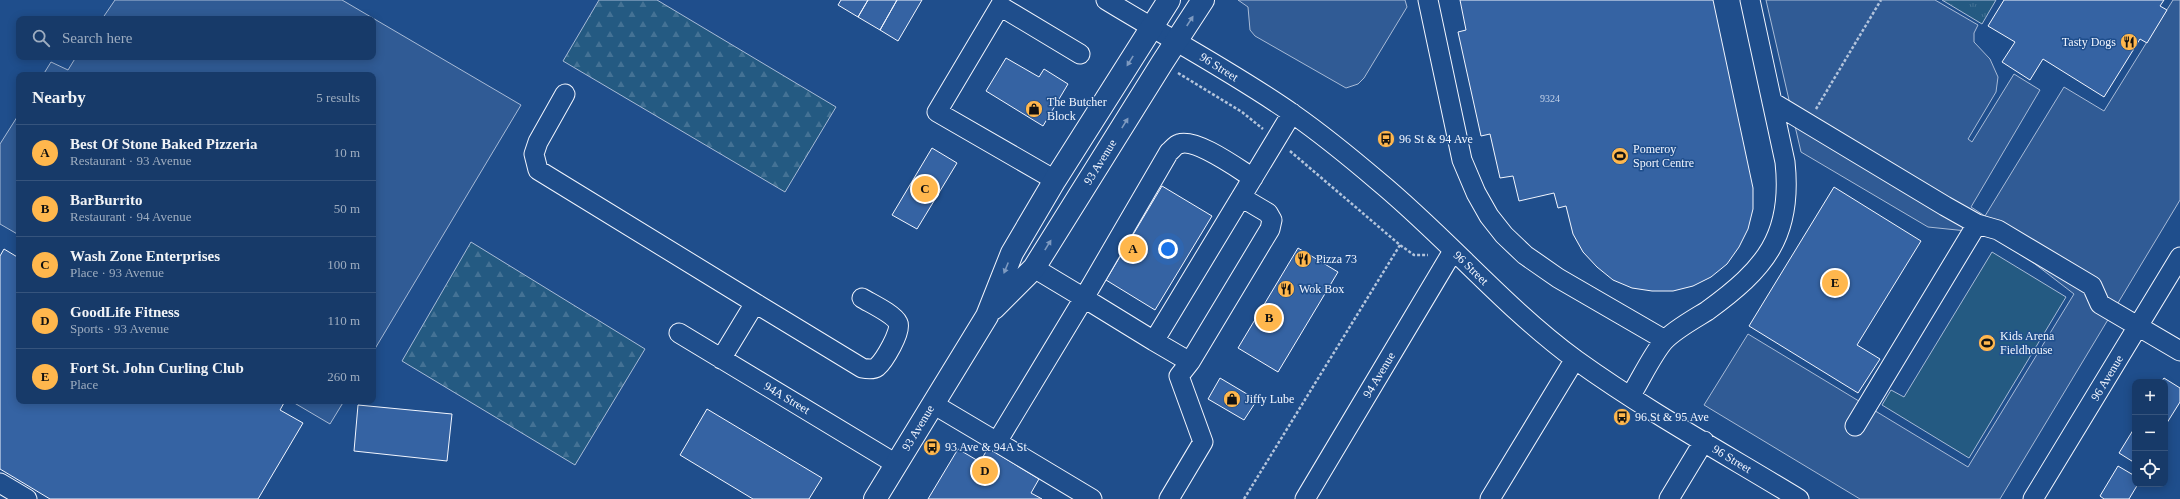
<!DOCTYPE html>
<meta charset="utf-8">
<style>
body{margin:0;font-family:Georgia,serif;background:#20416f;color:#f1f3f6}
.controls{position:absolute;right:12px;bottom:12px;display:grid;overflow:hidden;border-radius:8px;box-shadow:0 2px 10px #0003}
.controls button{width:36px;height:36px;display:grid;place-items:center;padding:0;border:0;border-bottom:1px solid #36547d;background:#173a69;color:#f1f3f6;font:20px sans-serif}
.you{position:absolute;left:1168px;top:249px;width:14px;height:14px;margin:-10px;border:3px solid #fff;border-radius:50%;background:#1a73e8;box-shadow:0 0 0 6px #1a73e833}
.badge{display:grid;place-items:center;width:26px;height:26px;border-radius:50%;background:#ffb74d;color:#111;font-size:13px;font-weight:700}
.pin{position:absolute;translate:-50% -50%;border:2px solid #fff;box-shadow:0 1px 4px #0006}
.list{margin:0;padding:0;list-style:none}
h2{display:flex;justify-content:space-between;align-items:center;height:52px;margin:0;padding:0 16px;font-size:17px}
h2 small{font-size:13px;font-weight:400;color:#9eadc0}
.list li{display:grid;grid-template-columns:26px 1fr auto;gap:12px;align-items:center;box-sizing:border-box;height:56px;padding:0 16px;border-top:1px solid #36547d}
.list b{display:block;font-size:15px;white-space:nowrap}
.list p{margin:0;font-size:13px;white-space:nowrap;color:#9eadc0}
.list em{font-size:13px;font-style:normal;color:#9eadc0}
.icon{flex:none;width:22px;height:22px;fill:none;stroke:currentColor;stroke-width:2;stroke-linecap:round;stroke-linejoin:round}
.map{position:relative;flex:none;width:2180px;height:499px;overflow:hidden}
.search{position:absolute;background:#173a69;box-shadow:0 2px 10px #0003;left:16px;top:16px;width:360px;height:44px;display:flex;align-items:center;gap:10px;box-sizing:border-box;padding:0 14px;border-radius:8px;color:#9eadc0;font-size:15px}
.panel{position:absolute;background:#173a69;box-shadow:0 2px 10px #0003;left:16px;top:72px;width:360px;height:332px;border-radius:8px}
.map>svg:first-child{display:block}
.grass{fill:url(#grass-tufts);stroke:#a8bbd7}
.forest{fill:url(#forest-firs);stroke:#a8bbd7}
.garden{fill:#245a82;stroke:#a8bbd7}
.parking{fill:#305b95;stroke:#a8bbd7}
.building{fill:#3563a3;stroke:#f2f6ff}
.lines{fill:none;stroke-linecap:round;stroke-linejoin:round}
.minor-casing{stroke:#f2f6ff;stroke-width:21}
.major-casing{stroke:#f2f6ff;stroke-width:24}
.path{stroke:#b3c4dc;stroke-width:2.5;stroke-dasharray:3 2;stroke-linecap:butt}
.minor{stroke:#1f4e8c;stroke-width:19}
.major{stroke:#1f4e8c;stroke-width:22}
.oneway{fill:#7e9ac0}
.labels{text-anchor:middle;stroke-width:3;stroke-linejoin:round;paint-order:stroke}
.number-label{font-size:10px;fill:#c3d1e8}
.poi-label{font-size:12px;fill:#f2f6ff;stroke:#1f4e8c;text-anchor:start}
.street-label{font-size:12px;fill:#f2f6ff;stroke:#1f4e8c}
</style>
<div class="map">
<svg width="2180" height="499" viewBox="0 0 2180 499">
<defs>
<pattern id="grass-tufts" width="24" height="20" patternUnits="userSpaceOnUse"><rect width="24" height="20" fill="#245a82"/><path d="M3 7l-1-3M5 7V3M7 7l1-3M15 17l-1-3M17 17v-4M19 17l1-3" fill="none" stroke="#447295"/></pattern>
<pattern id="forest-firs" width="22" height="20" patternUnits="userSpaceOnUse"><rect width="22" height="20" fill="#245a82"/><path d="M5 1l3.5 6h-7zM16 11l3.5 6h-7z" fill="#447295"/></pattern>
</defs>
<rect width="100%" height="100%" fill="#1f4e8c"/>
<!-- grass -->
<path class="grass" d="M1942 0H1996L1982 24Z"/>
<!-- forest -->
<path class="forest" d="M599 0H657L836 107 785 192 563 61Z
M471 242 645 349 575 465 402 361Z"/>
<!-- garden -->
<path class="garden" d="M1992 252 2066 297 1969 458 1882 405 1891 390 1904 397Z"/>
<!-- parking -->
<path class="parking" d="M115 0H342L521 105 373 352V75H43L51 62 68 70 76 57H373V19H102Z
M1238 0H1405L1407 7 1364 78 1358 84 1346 88 1255 36 1250 30 1248 7Z
M1766 0H1935L1978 25 1974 33V42L1990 59 1998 77 1996 92 1968 139 1972 142 2014 74 2040 90 1971 207 1985 216 2064 87 2104 111 2173 0H2180V200L2000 499H1860L1704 405 1748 334 1968 467 2074 294 1996 234 1928 227 1801 152Z
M19 114V235L0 224V144Z
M291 401H344L330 424Z"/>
<!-- building -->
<path class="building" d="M841 0H868L858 17 838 5Z
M868 0H897L880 30 858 17Z
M897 0H922L898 41 880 30Z
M1460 0H1713L1753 188V209L1748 229 1739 247 1727 264 1711 277 1693 286 1673 291H1652L1632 288 1613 280 1597 267 1583 252 1573 234 1566 206 1558 208 1554 193 1519 201 1513 176 1500 178 1490 134 1481 136 1458 32 1466 30Z
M2004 0H2164L2160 6 2167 10 2147 43 2140 39 2104 97 2043 59 2030 80 2002 62 2015 42 1988 26Z
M1006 58 1039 77 1044 69 1068 84 1043 126 986 91Z
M932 148 957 163 917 229 892 215Z
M1162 186 1212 216 1155 310 1106 280Z
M1834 187 1921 241 1857 345 1880 359 1858 393 1749 326Z
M1298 248 1338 272 1278 372 1238 348Z
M4 249 19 258V401H285L280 410 303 423 258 499H50L0 469V256Z
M1220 378 1257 400 1244 420 1208 399Z
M2164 378 2180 388V402L2165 426V382H2161Z
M358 405 452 414 447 461 354 451Z
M707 409 822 478 809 499H753L680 455Z
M2135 427V463L2119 453Z
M988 448 1039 479 1031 493 1042 499H928L958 449 980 462Z
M2118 466 2135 476V484H2138L2129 499H2104L2100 496Z"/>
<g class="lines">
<defs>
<path id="minor" d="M1106 0C1168 38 1233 72 1293 114 1323 135 1351 158 1378 181 1447 238 1504 307 1576 360 1647 411 1725 454 1799 499
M1428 0 1462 160 1476 193 1489 216 1504 235 1525 255 1558 278 1665 340
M565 94 538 142 534 154 538 170 755 303 721 359
M1772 102 1945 206 1977 224 1998 230 2092 286 2100 304 2180 351
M1055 180 937 112 1000 6 1080 54
M1034 268 1084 298 1169 152C1172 150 1175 145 1179 144 1196 138 1237 168 1253 178
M755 303 862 368C867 369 873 370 877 367 884 361 902 331 898 323 894 314 870 303 862 298
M679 333 896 464
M1154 341 1190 362 1179 376 1203 442 1169 499
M1190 362 1270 229 1272 220 1268 213 1241 197
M1631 395C1641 379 1652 355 1664 341 1674 330 1694 319 1707 311 1765 269 1793 236 1785 162L1750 0
M933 404 997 442 1084 298 1154 341 1292 113
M1855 426 1977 224
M997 442 1092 499
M0 483 27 499
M1305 499 1453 251
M1490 499 1575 359
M1669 499 1704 441
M2033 499 2180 257"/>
<path id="major" d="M994 308 1034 268 1162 63 1203 0
M875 499 987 316 1012 253 1055 180 1169 0"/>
</defs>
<!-- minor casing -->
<use href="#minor" class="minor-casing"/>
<!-- major casing -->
<use href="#major" class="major-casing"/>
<!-- path -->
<path class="path" d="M1178 73 1242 112 1263 129
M1816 109 1881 0
M1290 151 1400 245 1414 255H1428
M1244 499 1400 245"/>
<!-- minor -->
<use href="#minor" class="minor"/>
<!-- major -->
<use href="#major" class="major"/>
</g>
<!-- one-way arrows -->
<defs><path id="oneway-solid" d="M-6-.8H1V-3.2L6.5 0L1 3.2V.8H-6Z"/></defs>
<g class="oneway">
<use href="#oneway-solid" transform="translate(1190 21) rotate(-57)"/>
<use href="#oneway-solid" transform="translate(1130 61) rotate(122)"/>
<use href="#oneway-solid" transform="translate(1125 123) rotate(-58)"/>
<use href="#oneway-solid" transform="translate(1048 245) rotate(-58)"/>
<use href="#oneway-solid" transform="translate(1006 268) rotate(112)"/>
</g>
<!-- icons -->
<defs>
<symbol id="restaurant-disc" viewBox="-11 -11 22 22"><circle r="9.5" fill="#ffb74d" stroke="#1f4e8c"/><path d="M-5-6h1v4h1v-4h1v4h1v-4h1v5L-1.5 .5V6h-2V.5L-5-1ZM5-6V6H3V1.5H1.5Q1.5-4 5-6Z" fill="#111"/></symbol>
<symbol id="shop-disc" viewBox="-11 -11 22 22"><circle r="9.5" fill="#ffb74d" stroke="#1f4e8c"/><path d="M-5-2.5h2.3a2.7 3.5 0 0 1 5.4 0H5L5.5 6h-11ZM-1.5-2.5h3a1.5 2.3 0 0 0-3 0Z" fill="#111"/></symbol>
<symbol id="bus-disc" viewBox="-11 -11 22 22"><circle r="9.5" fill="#ffb74d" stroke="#1f4e8c"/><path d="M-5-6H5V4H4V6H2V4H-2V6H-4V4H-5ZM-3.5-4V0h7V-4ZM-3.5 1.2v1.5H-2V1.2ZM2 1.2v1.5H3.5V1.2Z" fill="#111"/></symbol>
<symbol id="stadium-disc" viewBox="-11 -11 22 22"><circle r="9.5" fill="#ffb74d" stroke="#1f4e8c"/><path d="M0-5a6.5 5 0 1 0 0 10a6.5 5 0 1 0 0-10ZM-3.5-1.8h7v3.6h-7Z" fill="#111"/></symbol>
</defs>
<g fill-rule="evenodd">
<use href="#restaurant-disc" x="2119" y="32" width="20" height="20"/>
<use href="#shop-disc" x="1024" y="99" width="20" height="20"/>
<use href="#bus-disc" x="1376" y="129" width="20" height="20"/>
<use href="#stadium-disc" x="1610" y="146" width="20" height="20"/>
<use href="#restaurant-disc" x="1293" y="249" width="20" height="20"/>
<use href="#restaurant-disc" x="1276" y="279" width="20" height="20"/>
<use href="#stadium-disc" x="1977" y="333" width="20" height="20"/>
<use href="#shop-disc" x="1222" y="389" width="20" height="20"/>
<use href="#bus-disc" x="1612" y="407" width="20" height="20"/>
<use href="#bus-disc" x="922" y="437" width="20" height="20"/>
</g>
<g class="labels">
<!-- number labels -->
<g class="number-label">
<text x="1550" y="102">9324</text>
</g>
<!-- poi labels -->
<g class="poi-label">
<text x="2116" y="46" text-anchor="end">Tasty Dogs</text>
<text x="1047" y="106">The Butcher<tspan x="1047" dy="14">Block</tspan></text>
<text x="1399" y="143">96 St &amp; 94 Ave</text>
<text x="1633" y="153">Pomeroy<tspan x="1633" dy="14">Sport Centre</tspan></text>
<text x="1316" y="263">Pizza 73</text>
<text x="1299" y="293">Wok Box</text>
<text x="2000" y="340">Kids Arena<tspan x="2000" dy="14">Fieldhouse</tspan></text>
<text x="1245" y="403">Jiffy Lube</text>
<text x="1635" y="421">96 St &amp; 95 Ave</text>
<text x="945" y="451">93 Ave &amp; 94A St</text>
</g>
<!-- street labels -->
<g class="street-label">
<text transform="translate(1219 67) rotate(32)" y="4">96 Street</text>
<text transform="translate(1100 162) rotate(-58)" y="4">93 Avenue</text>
<text transform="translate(1471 268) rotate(44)" y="4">96 Street</text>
<text transform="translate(1379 375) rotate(-59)" y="4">94 Avenue</text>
<text transform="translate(2107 378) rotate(-59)" y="4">96 Avenue</text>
<text transform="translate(787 398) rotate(31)" y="4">94A Street</text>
<text transform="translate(918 428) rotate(-59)" y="4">93 Avenue</text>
<text transform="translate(1732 459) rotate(31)" y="4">96 Street</text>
</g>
</g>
</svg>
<div class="controls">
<button>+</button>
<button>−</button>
<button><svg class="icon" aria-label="locate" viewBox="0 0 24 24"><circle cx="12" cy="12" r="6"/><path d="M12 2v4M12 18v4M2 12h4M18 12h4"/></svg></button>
</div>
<div class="you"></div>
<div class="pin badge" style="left:1133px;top:249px">A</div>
<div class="pin badge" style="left:1269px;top:318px">B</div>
<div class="pin badge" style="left:925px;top:189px">C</div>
<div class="pin badge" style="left:985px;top:471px">D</div>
<div class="pin badge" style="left:1835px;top:283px">E</div>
<div class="search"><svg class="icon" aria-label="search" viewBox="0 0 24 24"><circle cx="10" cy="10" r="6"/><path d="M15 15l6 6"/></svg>Search here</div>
<section class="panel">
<h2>Nearby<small>5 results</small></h2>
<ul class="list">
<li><span class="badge">A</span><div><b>Best Of Stone Baked Pizzeria</b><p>Restaurant · 93 Avenue</p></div><em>10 m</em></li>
<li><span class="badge">B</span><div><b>BarBurrito</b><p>Restaurant · 94 Avenue</p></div><em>50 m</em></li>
<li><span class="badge">C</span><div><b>Wash Zone Enterprises</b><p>Place · 93 Avenue</p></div><em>100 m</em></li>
<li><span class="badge">D</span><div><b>GoodLife Fitness</b><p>Sports · 93 Avenue</p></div><em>110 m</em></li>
<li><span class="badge">E</span><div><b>Fort St. John Curling Club</b><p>Place</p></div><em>260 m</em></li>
</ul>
</section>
</div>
